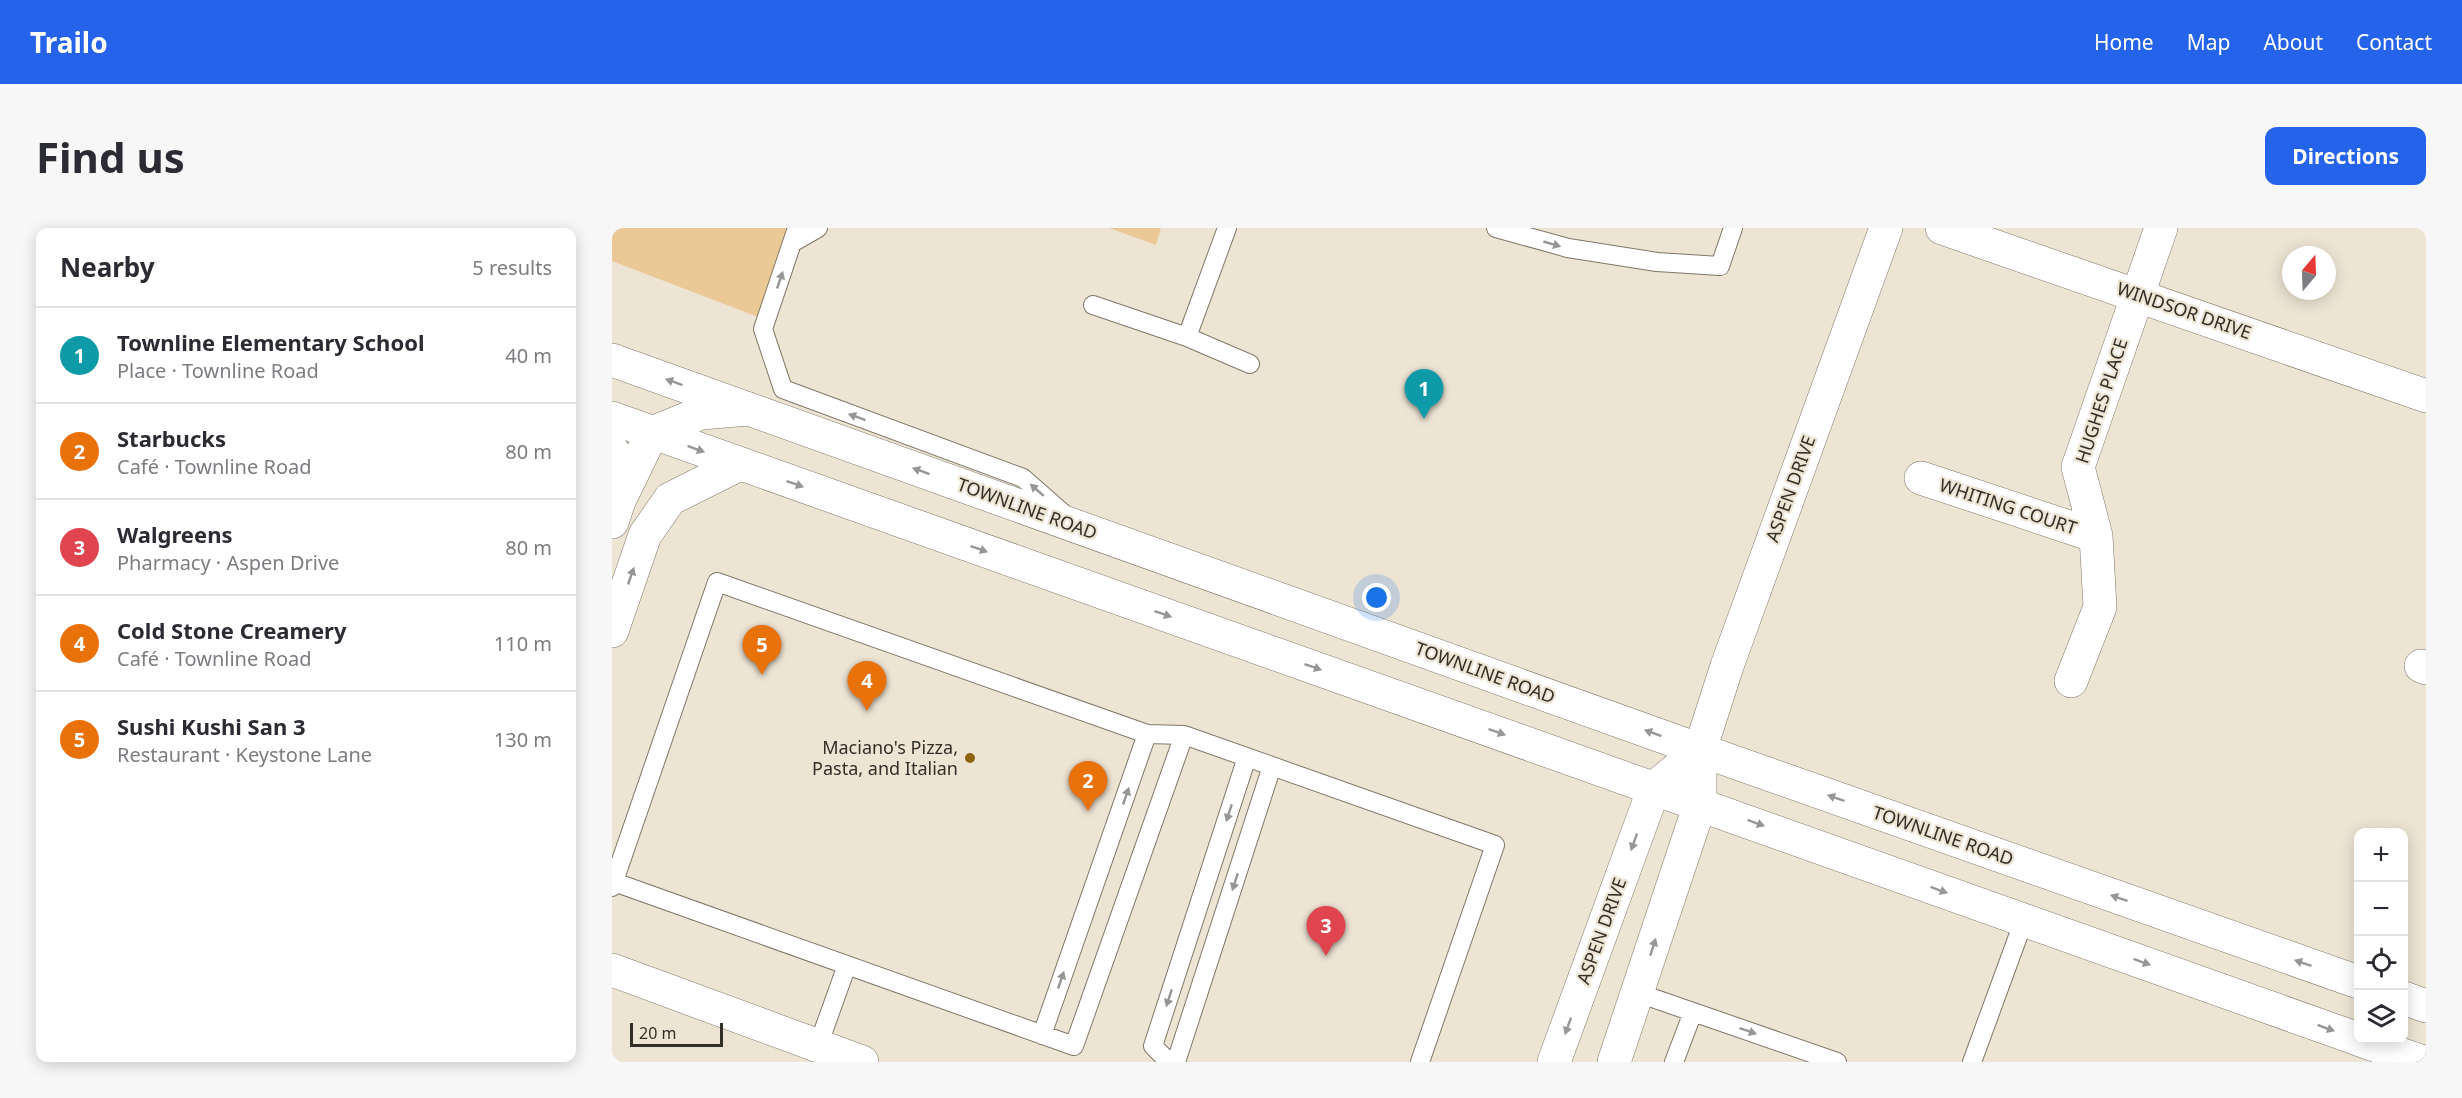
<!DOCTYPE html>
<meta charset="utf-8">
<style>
body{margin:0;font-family:"Noto Sans",sans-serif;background:#f7f7f7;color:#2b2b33}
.controls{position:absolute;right:18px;bottom:18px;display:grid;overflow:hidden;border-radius:12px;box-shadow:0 3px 15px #0003}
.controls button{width:54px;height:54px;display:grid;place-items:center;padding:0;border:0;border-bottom:2px solid #e1e1e2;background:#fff;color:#2b2b33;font:30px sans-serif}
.compass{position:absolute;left:1670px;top:18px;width:54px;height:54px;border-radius:50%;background:#fff;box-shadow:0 3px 15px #0003;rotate:19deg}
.scale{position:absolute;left:18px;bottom:15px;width:93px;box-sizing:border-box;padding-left:6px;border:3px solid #322e28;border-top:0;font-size:16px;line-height:21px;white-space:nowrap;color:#322e28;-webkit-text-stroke:4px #eee4d4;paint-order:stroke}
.you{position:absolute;left:765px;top:370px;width:21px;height:21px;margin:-15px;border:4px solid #fff;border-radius:50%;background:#1a73e8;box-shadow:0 0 0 9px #1a73e833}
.badge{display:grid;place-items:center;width:39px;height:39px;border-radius:50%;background:#2563eb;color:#fff;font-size:20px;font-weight:700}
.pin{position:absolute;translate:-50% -50px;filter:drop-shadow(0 2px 3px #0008)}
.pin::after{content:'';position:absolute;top:32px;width:21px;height:18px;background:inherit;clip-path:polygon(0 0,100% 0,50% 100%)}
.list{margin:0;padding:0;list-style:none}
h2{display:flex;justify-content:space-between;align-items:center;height:78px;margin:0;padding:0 24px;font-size:26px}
h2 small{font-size:20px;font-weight:400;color:#7c7c81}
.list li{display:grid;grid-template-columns:39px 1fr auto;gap:18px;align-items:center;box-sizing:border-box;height:96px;padding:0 24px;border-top:2px solid #e1e1e2}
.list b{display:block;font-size:22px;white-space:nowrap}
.list p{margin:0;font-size:20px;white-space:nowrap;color:#7c7c81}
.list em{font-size:20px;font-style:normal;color:#7c7c81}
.icon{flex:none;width:33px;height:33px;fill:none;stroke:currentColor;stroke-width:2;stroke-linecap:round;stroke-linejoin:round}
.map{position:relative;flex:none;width:1814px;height:834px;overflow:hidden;border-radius:12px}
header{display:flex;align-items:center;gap:36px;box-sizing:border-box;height:84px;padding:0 30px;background:#2563eb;color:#fff}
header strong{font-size:28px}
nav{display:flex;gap:33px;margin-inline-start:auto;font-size:21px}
.intro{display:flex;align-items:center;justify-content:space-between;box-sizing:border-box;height:144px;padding:0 36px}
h1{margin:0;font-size:42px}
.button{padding:15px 27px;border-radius:12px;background:#2563eb;color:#fff;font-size:21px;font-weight:700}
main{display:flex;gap:36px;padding:0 36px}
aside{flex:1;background:#fff;border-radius:12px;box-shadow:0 3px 15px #0003}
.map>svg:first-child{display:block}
.green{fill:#ebc997}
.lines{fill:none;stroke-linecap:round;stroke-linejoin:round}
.lane-casing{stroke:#817769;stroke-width:20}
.street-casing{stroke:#817769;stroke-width:34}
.secondary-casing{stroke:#817769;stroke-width:34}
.primary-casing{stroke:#817769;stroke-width:34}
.lane{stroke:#fff;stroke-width:18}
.street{stroke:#fff;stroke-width:33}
.secondary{stroke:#fff;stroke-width:33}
.primary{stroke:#fff;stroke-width:33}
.oneway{fill:#989694}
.poi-dot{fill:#8f630b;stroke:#eee4d4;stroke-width:2}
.labels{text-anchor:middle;stroke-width:4.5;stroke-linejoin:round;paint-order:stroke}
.street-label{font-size:18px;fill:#322e28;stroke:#eee4d4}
.poi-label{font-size:18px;fill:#322e28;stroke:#eee4d4;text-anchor:end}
</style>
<header>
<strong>Trailo</strong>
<nav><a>Home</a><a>Map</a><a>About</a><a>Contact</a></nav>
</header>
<div class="intro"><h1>Find us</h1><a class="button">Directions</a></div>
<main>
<aside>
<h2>Nearby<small>5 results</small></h2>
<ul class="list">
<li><span class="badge" style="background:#0f9aa8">1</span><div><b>Townline Elementary School</b><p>Place · Townline Road</p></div><em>40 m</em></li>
<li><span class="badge" style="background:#e8710a">2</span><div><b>Starbucks</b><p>Café · Townline Road</p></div><em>80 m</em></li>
<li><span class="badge" style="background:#e0444e">3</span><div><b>Walgreens</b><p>Pharmacy · Aspen Drive</p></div><em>80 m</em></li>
<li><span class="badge" style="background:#e8710a">4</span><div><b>Cold Stone Creamery</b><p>Café · Townline Road</p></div><em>110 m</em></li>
<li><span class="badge" style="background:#e8710a">5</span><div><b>Sushi Kushi San 3</b><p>Restaurant · Keystone Lane</p></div><em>130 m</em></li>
</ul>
</aside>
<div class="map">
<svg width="1814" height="834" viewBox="0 0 1814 834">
<rect width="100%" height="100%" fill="#eee4d4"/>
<!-- green -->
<path class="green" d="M0 0H176L146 89 0 33Z
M497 0H549L544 17Z"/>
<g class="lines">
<defs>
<path id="lane" d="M185 0 151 101 171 161 411 250 452 286
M884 0 956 20 1045 34 1108 38 1121 0
M180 15 206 0
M481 77 575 109 638 136
M575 109 615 0
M2 654 462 818 572 507
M0 659 105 354 535 506 572 507 883 617 808 834
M1026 765 1081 784 1062 834
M1081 784 1225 834
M430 807 535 506
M206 818 235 737
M556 833 541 818 635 529
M564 834 660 538
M1360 834 1412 692"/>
<path id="street" d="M1330 0 1814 168
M0 222 5 229 7 272
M1309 250 1484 308
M0 294 7 273 40 205 89 185 136 181
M0 403 33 307 58 271 128 236
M1809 438 1814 440
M1459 453 1488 379 1484 308 1466 239 1549 0
M0 742 250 834"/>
<path id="secondary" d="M942 834 1042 560 1088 522
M1002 834 1088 576V522L1115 438 1274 0"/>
<path id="primary" d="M0 132 1088 522 1746 754
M0 190 1746 811
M1792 770 1814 778
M1748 812 1811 834"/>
</defs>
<!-- lane casing -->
<use href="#lane" class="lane-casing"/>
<!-- street casing -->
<use href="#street" class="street-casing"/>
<!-- secondary casing -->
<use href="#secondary" class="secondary-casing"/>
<!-- primary casing -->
<use href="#primary" class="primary-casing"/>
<!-- lane -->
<use href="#lane" class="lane"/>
<!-- street -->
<use href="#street" class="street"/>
<!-- secondary -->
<use href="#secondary" class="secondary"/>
<!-- primary -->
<use href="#primary" class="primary"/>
</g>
<!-- one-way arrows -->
<defs><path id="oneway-solid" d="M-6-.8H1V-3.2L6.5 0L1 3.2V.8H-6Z" transform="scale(1.5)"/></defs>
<g class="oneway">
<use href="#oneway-solid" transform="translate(940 16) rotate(16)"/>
<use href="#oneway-solid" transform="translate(168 52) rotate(-71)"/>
<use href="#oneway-solid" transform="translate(62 154) rotate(-160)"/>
<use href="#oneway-solid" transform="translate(245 189) rotate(-160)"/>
<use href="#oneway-solid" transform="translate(84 221) rotate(20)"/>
<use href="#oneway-solid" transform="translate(309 243) rotate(-160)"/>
<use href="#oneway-solid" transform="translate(183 256) rotate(19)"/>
<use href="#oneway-solid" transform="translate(425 262) rotate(-139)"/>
<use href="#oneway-solid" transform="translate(367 321) rotate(19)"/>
<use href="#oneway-solid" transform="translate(19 348) rotate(-71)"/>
<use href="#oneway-solid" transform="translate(551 386) rotate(19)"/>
<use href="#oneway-solid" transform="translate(701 439) rotate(19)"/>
<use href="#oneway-solid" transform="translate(885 504) rotate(19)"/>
<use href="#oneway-solid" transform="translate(1041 505) rotate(-160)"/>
<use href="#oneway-solid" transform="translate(514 568) rotate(-71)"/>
<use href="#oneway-solid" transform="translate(1224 570) rotate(-161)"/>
<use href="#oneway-solid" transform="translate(617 585) rotate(108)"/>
<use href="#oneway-solid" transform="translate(1144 595) rotate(20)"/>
<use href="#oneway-solid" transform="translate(1022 614) rotate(110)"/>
<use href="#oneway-solid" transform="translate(623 654) rotate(108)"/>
<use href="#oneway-solid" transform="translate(1327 662) rotate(20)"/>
<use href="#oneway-solid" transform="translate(1507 670) rotate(-161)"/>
<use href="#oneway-solid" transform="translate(1041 719) rotate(-72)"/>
<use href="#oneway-solid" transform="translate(1530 734) rotate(20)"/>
<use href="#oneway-solid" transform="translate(1691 735) rotate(-161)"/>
<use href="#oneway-solid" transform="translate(449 752) rotate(-71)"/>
<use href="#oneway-solid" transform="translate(557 770) rotate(108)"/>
<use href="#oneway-solid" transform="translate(956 798) rotate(110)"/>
<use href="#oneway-solid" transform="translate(1714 800) rotate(20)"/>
<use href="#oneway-solid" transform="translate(1136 803) rotate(19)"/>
</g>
<!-- markers -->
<circle class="poi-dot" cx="358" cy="530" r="6"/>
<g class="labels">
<!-- street labels -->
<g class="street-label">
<text transform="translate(1572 83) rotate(19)" y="6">WINDSOR DRIVE</text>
<text transform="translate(1490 173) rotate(-72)" y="6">HUGHES PLACE</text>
<text transform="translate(1179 261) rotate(-70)" y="6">ASPEN DRIVE</text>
<text transform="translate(1396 279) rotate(18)" y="6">WHITING COURT</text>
<text transform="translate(415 281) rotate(20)" y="6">TOWNLINE ROAD</text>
<text transform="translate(873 445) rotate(20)" y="6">TOWNLINE ROAD</text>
<text transform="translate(1331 608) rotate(19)" y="6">TOWNLINE ROAD</text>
<text transform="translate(990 703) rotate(-70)" y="6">ASPEN DRIVE</text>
</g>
<!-- poi labels -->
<g class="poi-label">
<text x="346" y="526">Maciano's Pizza,<tspan x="346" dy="21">Pasta, and Italian</tspan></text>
</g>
</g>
</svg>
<div class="controls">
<button>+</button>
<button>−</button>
<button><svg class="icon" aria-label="locate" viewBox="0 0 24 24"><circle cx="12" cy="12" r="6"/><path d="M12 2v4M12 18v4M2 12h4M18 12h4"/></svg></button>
<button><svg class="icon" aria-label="layers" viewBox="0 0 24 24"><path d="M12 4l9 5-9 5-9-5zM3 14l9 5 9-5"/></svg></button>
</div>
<svg class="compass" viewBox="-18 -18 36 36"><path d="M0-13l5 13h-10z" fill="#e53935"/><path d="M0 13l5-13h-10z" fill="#7c7c81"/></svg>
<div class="scale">20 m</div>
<div class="you"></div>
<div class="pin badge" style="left:812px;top:191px;background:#0f9aa8">1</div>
<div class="pin badge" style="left:476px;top:583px;background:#e8710a">2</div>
<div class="pin badge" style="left:714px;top:728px;background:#e0444e">3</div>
<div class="pin badge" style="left:255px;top:483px;background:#e8710a">4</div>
<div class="pin badge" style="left:150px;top:447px;background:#e8710a">5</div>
</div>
</main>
